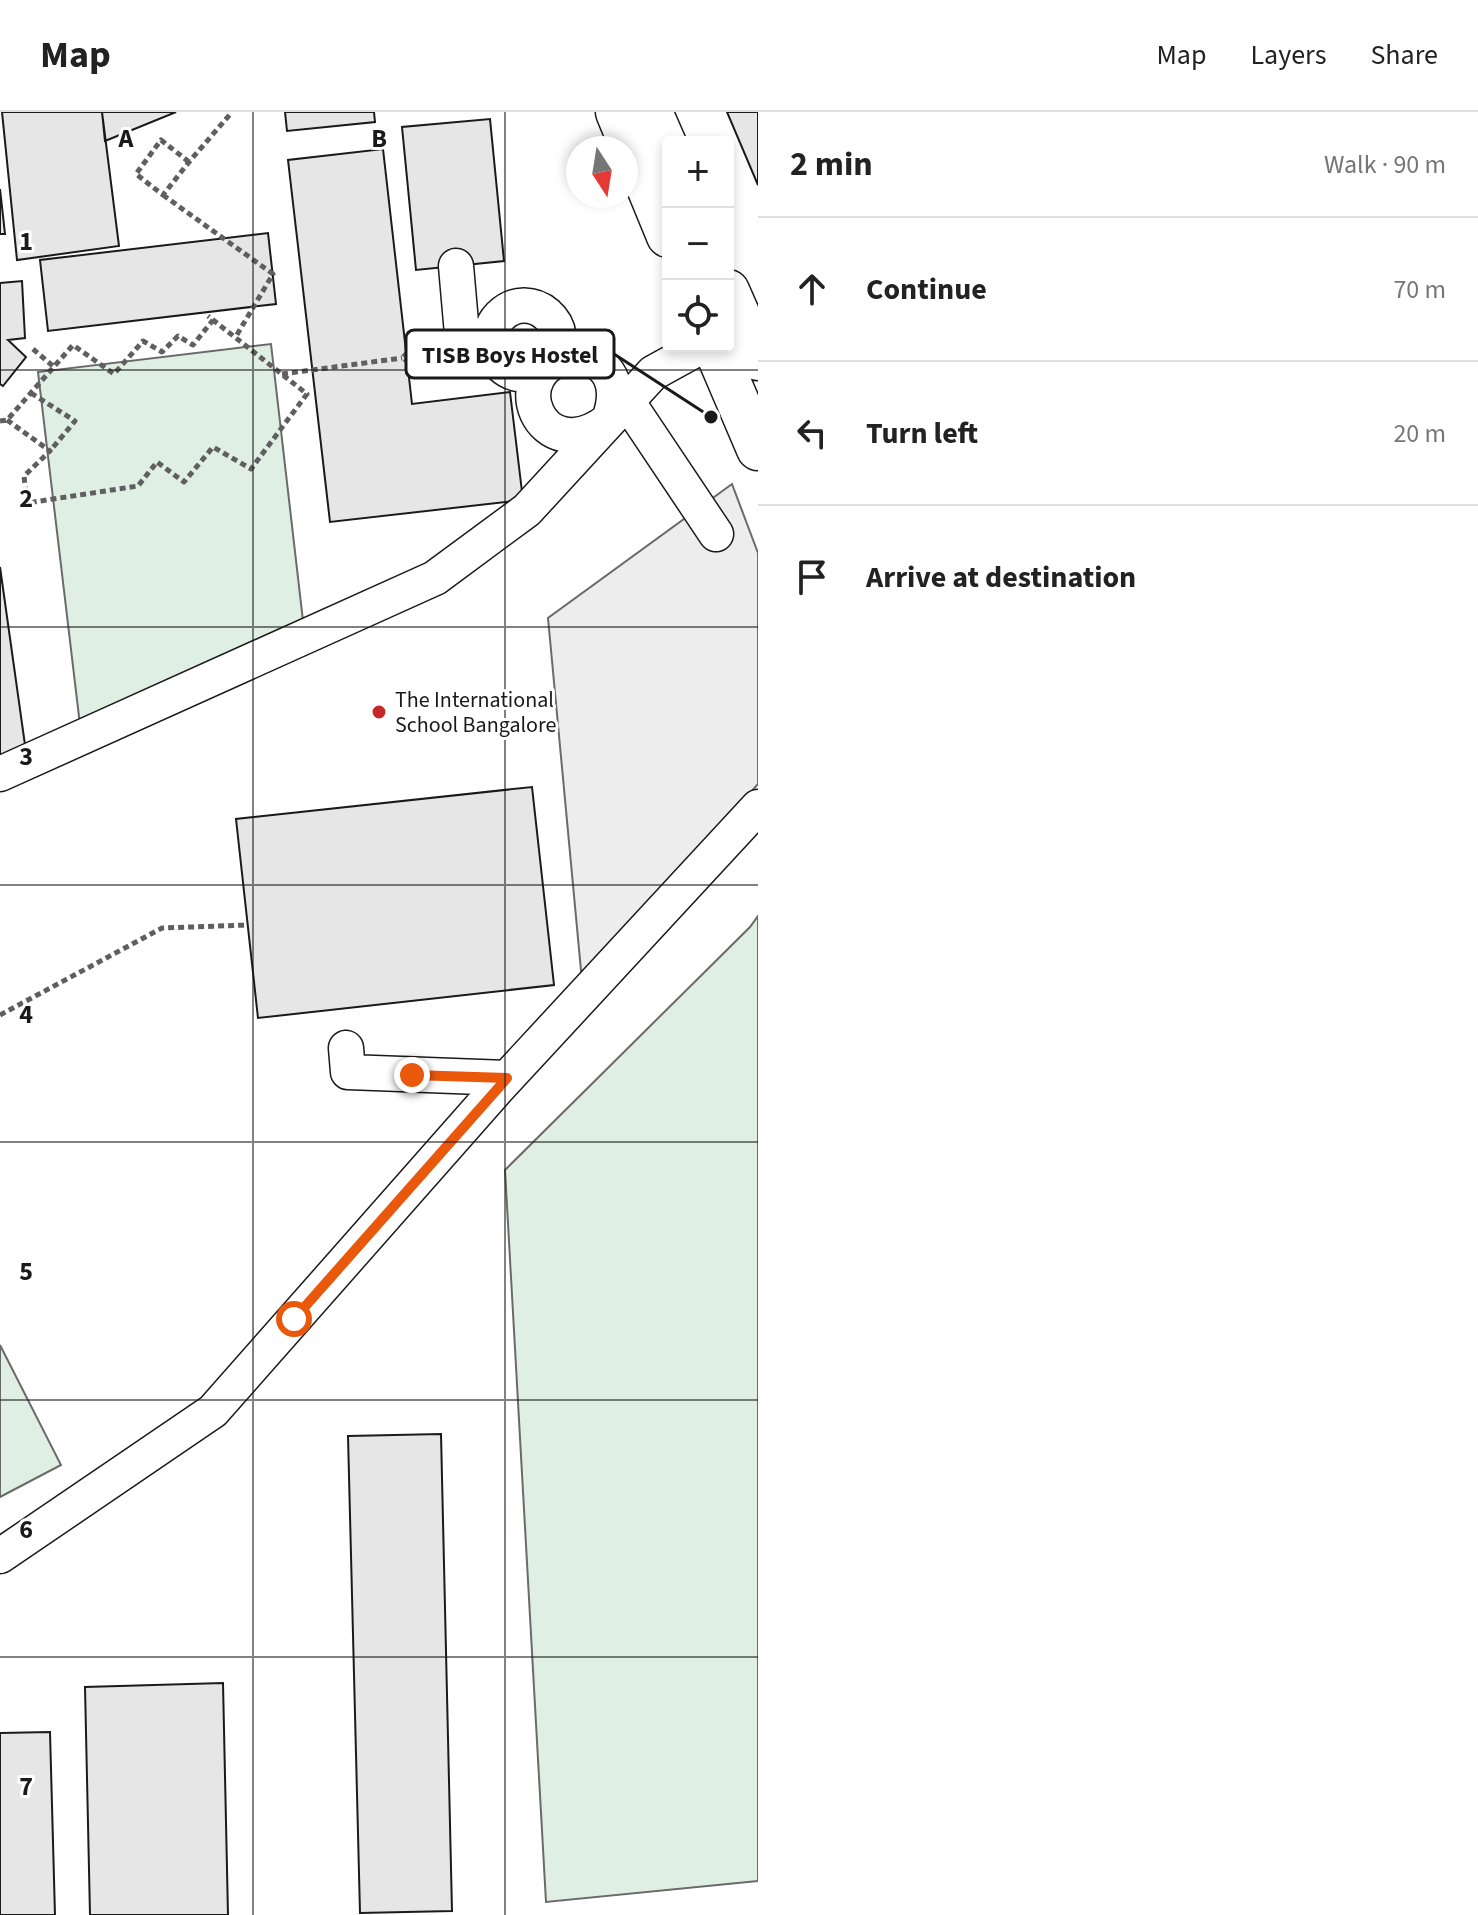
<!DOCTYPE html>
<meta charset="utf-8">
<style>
body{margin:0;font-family:"Source Sans 3",sans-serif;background:#f2f2f2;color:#222}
.controls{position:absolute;right:24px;top:24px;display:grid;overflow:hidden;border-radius:8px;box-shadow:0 4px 12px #0003}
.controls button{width:72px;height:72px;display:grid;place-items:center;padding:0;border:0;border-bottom:2px solid #e0e0e0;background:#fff;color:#222;font:40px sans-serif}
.compass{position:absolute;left:566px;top:24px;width:72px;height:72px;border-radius:50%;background:#fff;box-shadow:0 4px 12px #0003;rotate:168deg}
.stop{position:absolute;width:24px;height:24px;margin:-18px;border:6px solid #ea580c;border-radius:50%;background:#fff}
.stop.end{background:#ea580c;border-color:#fff;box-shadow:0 2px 8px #0008}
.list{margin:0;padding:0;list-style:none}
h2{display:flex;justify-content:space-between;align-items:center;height:104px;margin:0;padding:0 32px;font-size:34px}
h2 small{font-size:26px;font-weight:400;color:#767676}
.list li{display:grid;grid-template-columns:52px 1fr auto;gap:24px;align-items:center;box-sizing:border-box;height:144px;padding:0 32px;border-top:2px solid #e0e0e0}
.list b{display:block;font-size:30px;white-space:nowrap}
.list em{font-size:26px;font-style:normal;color:#767676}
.icon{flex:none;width:44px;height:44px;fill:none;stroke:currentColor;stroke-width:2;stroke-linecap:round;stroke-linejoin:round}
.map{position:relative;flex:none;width:758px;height:1803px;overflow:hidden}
header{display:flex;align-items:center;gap:48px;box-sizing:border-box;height:112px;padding:0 40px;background:#fff;border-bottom:2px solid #e0e0e0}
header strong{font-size:38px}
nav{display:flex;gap:44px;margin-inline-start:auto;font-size:28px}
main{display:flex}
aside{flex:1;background:#fff}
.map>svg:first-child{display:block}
.green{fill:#e0efe3;stroke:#6a6a6a;stroke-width:2}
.parking{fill:#ededed;stroke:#6a6a6a;stroke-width:2}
.building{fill:#e6e6e6;stroke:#1a1a1a;stroke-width:2}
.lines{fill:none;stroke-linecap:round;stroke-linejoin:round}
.minor-casing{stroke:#1a1a1a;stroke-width:37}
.major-casing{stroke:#1a1a1a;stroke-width:45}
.path{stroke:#5f5f5f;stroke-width:5;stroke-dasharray:6 4;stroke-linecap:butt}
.minor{stroke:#fff;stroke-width:34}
.major{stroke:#fff;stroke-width:42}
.route{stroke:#ea580c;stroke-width:10}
.grid{fill:none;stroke:#1a1a1a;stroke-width:2;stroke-opacity:0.55}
.poi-dot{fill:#c62828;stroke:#fff;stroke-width:3}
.labels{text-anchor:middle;stroke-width:6;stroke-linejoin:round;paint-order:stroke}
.poi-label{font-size:22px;fill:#1a1a1a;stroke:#fff;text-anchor:start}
.grid-label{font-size:26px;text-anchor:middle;font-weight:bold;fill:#1a1a1a;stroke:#fff;stroke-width:6;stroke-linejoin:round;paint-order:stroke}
.leader{fill:none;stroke:#1a1a1a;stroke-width:3}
.callout-dot{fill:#1a1a1a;stroke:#fff;stroke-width:3}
.callout{fill:#fff;stroke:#1a1a1a;stroke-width:3}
.callout-label{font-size:24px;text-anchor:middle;font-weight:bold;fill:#1a1a1a}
</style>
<header>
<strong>Map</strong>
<nav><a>Map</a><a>Layers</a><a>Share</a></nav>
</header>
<main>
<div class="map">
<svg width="758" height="1803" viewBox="0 0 758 1803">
<rect width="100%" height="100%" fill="#fff"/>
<!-- green -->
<path class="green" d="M271 232 303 509 80 613 38 260Z
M758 804V1769L546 1790 505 1058 750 815Z
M0 1233 61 1353 0 1385Z"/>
<!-- parking -->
<path class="parking" d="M732 372 758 441V672L582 869 548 506Z"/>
<!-- building -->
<path class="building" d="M2 0H102L119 134 17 148Z
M102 0H176L105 29Z
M285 0H374L375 10 287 19Z
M727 0H758V73Z
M490 7 504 149 416 158 402 15Z
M383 37 412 292 510 280 523 388 330 410 288 48Z
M0 77 5 122H0Z
M268 121 276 192 48 219 40 148Z
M22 169 25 226 8 228 26 245 3 274 0 272V171Z
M0 455 27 647 0 650Z
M532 675 554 873 258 906 236 707Z
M441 1322 452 1799 360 1801 348 1324Z
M223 1571 228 1803H90L85 1575Z
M50 1620 55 1803H0V1621Z"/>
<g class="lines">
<defs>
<path id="minor" d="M456 154 464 245
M573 243C612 248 621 274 609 308 540 362 498 256 573 243Z
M542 258C534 261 527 264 518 262 492 257 481 223 500 204 530 174 578 214 551 250
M627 289 716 422
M0 662 435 466 527 398 653 261 702 234
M346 936 348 960 507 966
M0 1444 213 1299 497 977 758 695"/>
<path id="major" d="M617 0 668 124
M651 0 668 39
M728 179 758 247
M714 234 758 337"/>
</defs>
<!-- minor casing -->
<use href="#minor" class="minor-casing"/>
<!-- major casing -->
<use href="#major" class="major-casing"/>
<!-- path -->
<path class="path" d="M189 50 161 28 136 62 163 83 189 50 232 0
M163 83 273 162 235 226
M33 237 54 255
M431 238 419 230 402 246 423 258 437 250
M282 262 402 246
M31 281 75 309 50 339
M7 308 50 339 24 364 27 391 138 374 157 350 184 370 213 335 251 357 307 282 208 204
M0 309 7 308 73 233 114 262 143 229 162 240 178 224 193 233 213 208
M0 903 162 816 248 813"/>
<!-- minor -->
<use href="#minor" class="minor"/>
<!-- major -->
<use href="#major" class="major"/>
</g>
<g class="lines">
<!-- route -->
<path class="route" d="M294 1207 507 966 412 963"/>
</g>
<!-- grid -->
<path class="grid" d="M253 0V1803M505 0V1803M0 258H758M0 515H758M0 773H758M0 1030H758M0 1288H758M0 1545H758"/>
<!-- markers -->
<circle class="poi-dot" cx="379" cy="600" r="8"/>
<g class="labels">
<!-- poi labels -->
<g class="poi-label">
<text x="395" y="595">The International<tspan x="395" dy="25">School Bangalore</tspan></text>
</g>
</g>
<g class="grid-label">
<text x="126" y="35">A</text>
<text x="379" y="35">B</text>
<text x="26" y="138">1</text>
<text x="26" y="395">2</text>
<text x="26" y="653">3</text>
<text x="26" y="911">4</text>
<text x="26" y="1168">5</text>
<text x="26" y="1426">6</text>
<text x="26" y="1683">7</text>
</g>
<!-- callouts -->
<path class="leader" d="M711 305L614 242"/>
<circle class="callout-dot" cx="711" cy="305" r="8"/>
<rect class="callout" x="406" y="218" width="208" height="48" rx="8"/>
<g class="callout-label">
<text x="510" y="251">TISB Boys Hostel</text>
</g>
</svg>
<div class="controls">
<button>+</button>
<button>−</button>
<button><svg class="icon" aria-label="locate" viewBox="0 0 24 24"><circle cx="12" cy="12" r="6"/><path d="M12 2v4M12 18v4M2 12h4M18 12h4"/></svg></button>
</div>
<svg class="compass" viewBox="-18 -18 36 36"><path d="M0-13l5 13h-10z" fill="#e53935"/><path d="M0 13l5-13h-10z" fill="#767676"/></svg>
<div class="stop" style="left:294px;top:1207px"></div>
<div class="stop end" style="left:412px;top:963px"></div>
</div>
<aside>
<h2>2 min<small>Walk · 90 m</small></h2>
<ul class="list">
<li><svg class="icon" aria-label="ahead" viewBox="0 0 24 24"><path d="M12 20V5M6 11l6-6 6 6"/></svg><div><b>Continue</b></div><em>70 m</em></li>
<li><svg class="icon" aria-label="left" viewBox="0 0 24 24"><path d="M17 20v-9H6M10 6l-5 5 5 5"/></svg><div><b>Turn left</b></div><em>20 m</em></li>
<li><svg class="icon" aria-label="arrive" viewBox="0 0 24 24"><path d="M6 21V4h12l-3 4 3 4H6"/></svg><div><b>Arrive at destination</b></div></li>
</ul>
</aside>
</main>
